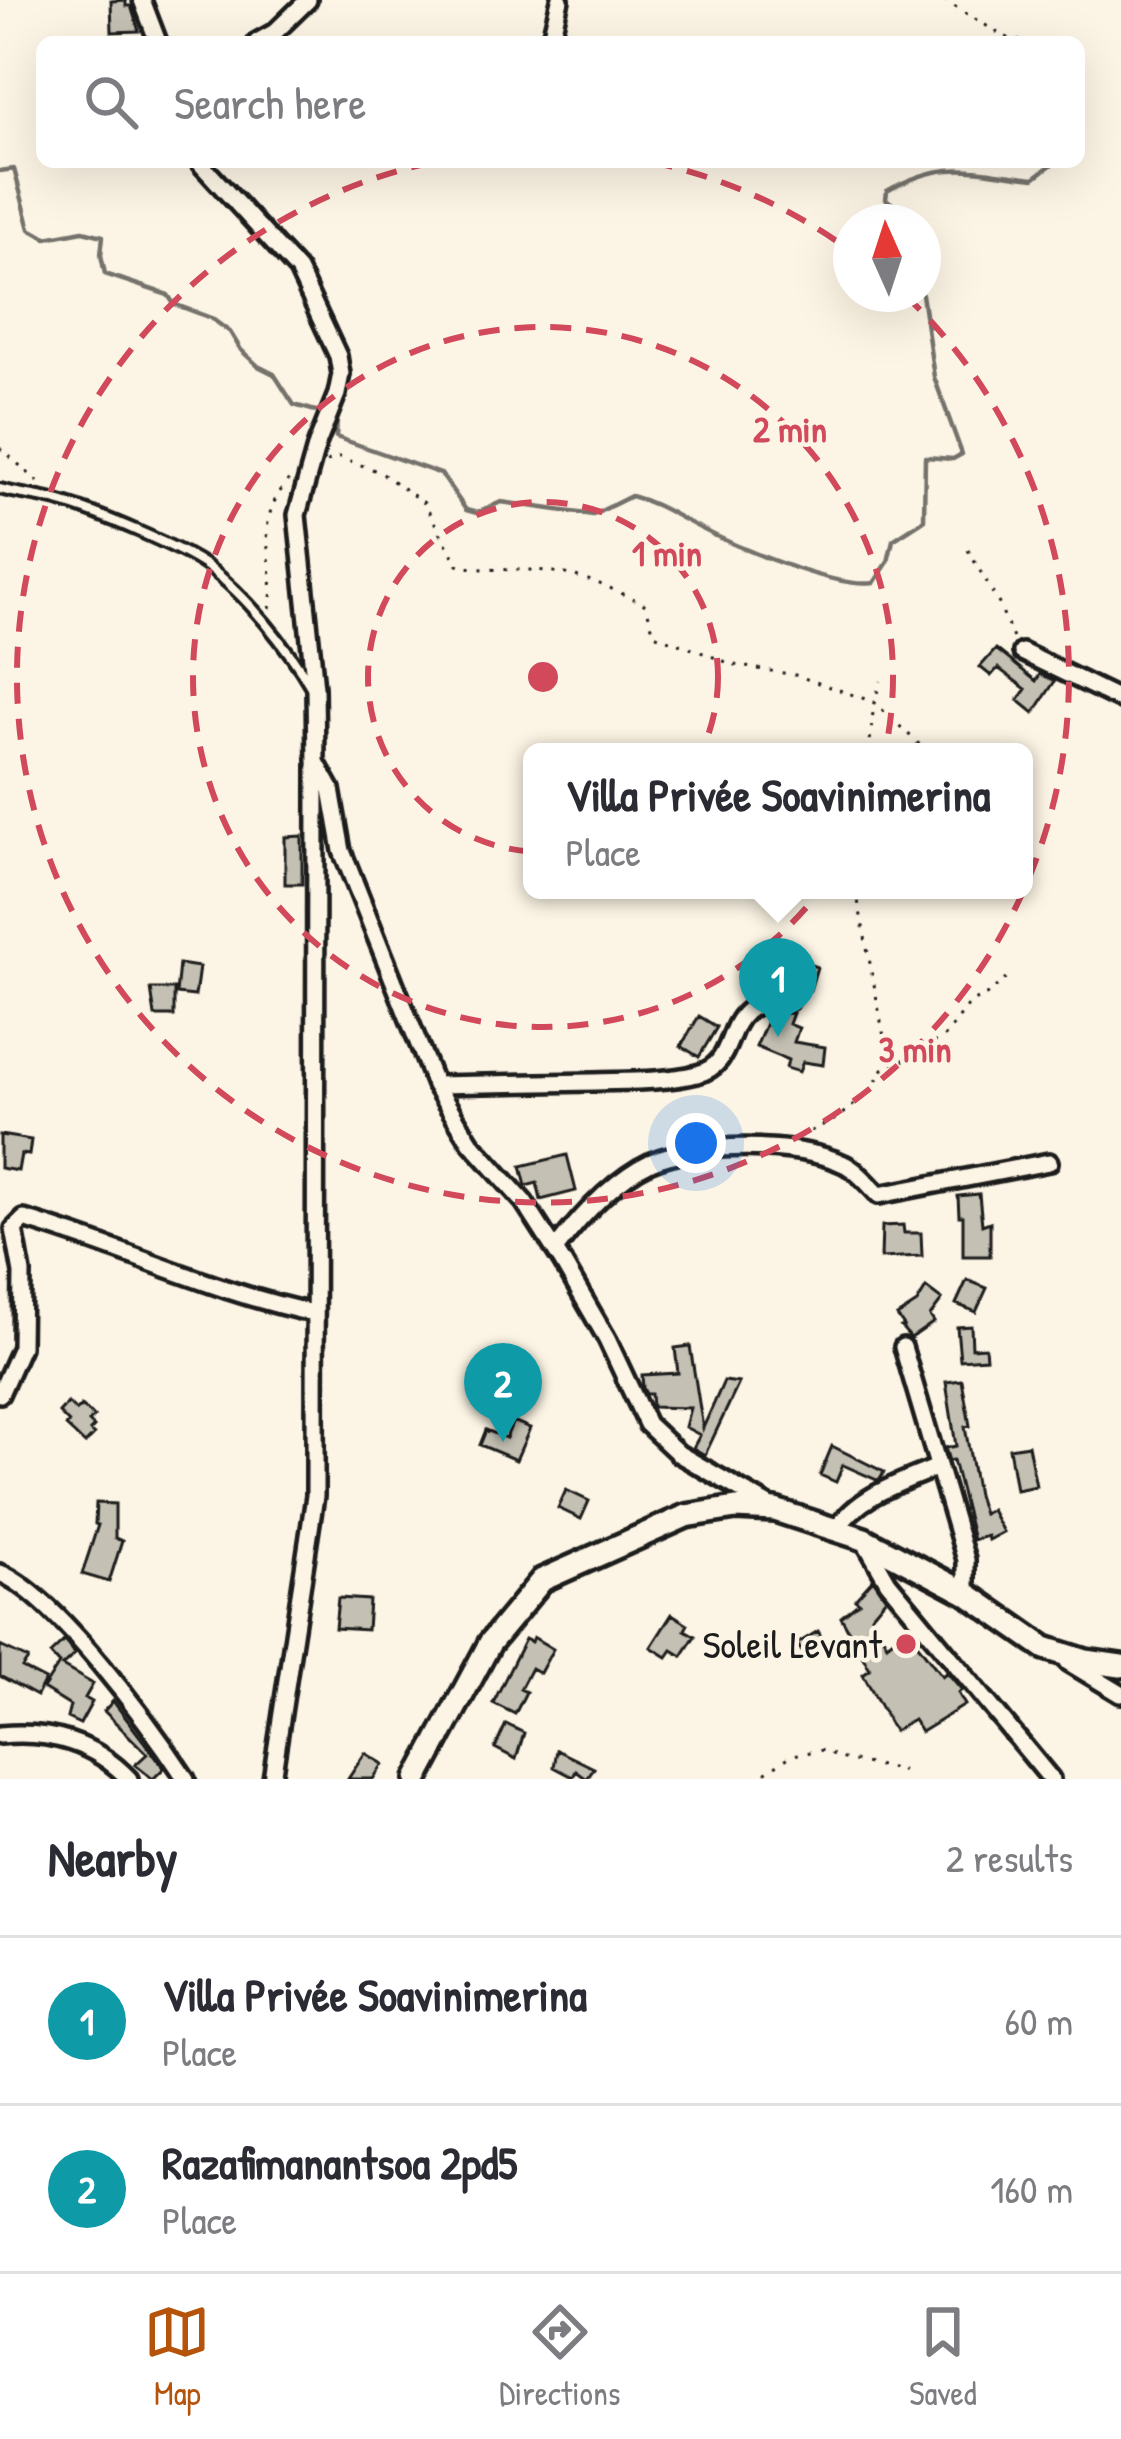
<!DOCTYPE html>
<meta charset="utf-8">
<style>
body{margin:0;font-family:"Patrick Hand",sans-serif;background:#f2f2f3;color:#2b2b33}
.compass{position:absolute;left:833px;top:204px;width:108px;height:108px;border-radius:50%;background:#fff;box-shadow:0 12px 48px #0002;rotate:357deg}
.you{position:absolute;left:696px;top:1143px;width:42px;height:42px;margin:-30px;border:9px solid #fff;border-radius:50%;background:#1a73e8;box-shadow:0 0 0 18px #1a73e833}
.badge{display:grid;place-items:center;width:78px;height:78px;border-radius:50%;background:#b45309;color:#fff;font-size:39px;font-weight:700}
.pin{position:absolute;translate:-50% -99px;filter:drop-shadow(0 3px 6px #0008)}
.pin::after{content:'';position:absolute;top:63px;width:42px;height:36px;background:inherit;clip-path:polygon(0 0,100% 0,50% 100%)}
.popup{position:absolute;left:523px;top:743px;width:510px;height:156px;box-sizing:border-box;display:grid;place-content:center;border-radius:18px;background:#fff;filter:drop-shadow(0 3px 9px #0005);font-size:39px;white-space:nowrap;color:#7c7c81}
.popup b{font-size:45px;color:#2b2b33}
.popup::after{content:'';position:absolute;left:50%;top:100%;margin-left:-24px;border:24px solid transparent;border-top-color:#fff}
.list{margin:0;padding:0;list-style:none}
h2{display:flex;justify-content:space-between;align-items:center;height:156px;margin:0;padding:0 48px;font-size:51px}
h2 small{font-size:39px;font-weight:400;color:#7c7c81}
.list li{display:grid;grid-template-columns:78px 1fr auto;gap:36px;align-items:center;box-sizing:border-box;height:168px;padding:0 48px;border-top:3px solid #e1e1e2}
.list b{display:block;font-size:45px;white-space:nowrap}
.list p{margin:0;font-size:39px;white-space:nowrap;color:#7c7c81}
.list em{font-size:39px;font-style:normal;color:#7c7c81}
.icon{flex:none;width:66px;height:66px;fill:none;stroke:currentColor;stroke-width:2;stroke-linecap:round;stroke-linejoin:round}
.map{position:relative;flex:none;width:1121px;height:1779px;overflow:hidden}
.search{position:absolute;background:#fff;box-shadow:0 12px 48px #0002;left:36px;right:36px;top:36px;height:132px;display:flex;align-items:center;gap:30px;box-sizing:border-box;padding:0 42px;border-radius:18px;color:#7c7c81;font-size:45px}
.sheet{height:492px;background:#fff}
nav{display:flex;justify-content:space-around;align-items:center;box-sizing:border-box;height:168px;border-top:3px solid #e1e1e2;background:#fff;font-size:33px;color:#7c7c81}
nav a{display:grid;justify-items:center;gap:6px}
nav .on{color:#b45309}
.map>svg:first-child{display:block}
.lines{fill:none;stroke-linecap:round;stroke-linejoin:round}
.stream{stroke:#75726c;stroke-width:4.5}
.building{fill:#c4c0b3;stroke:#1c1c1c;stroke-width:3}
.lane-casing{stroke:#1c1c1c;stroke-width:16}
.street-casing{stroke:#1c1c1c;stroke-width:24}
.secondary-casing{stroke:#1c1c1c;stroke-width:30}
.path{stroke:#1c1c1c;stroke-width:3;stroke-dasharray:3 9;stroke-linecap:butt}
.lane{stroke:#fcf5e5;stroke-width:8}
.street{stroke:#fcf5e5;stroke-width:15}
.secondary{stroke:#fcf5e5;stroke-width:21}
.ring{fill:none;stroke:#d1495b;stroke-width:6;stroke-dasharray:21 15}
.poi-dot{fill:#d1495b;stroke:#fcf5e5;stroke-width:4.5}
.labels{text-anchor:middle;stroke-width:9;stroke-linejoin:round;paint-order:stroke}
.poi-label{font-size:39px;fill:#1c1c1c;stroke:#fcf5e5;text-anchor:end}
.centre{fill:#d1495b;stroke:#fcf5e5;stroke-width:6}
.ring-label{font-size:36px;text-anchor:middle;font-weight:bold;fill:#d1495b;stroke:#fcf5e5;stroke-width:9;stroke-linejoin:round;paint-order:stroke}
</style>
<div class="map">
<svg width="1121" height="1779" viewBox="0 0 1121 1779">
<rect width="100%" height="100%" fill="#fcf5e5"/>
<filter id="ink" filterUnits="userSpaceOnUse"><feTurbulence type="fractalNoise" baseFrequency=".00833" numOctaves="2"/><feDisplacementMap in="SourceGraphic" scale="24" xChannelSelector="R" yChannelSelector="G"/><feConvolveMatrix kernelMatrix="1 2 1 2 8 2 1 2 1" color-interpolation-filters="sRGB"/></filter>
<g filter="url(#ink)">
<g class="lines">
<!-- stream -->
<path class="stream" d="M0 171 14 169 30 229 46 238 83 231 103 236 101 255 105 274 168 295 174 304 211 318 230 332 241 350 258 366 274 374 294 405 323 413
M912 222 911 217 886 199 887 191C946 158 973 171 1034 178L1055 162
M923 257 927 269 923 277
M337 420 336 437 441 474 466 510 477 513 501 502 593 515 631 496C657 503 674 515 698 527 736 547 835 589 874 583L888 562 893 540 924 520 925 457 953 459 962 454 934 377 922 294"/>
</g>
<!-- building -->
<path class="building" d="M126 0V6H131L139 31 112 32 111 1Z
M996 649 1036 681 1040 674 1055 681 1034 713 1018 700 1026 689 998 668 991 676 980 667Z
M302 836V884H285V837Z
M792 959 817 967 810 990 749 972 789 968Z
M179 964 199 967 195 996 176 994Z
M151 989H174V1016H155Z
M793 1013 789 1024 799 1028 794 1042 825 1047 823 1065 803 1062 799 1072 786 1068 788 1060 756 1047 770 1014Z
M699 1016 717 1027 699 1057 681 1046Z
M0 1135 31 1140 29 1155 21 1154 18 1171 0 1168Z
M567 1155 576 1191 541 1200 537 1183 526 1186 521 1166Z
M979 1194 982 1225 990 1222V1256H963V1216H959L958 1196Z
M903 1225 904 1233H921L922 1256 881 1258 882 1226Z
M967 1280 987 1288 976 1312 956 1304Z
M926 1288 942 1300 930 1316 934 1322 911 1338 901 1327 904 1326 897 1316 917 1303Z
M971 1326 972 1348 985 1347 986 1358 960 1360 957 1327Z
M690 1346 703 1428 724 1381 739 1383 705 1455 693 1448 700 1435 685 1427 690 1408 652 1407 651 1394H646L643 1388 642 1375 678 1373 675 1348Z
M962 1380 970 1426 965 1427 977 1495 983 1514 991 1510 1003 1532 988 1540 987 1536 973 1540 953 1460 949 1461 945 1448 956 1446 946 1382Z
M68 1403 76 1411 81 1406 94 1417 89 1422 94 1427 90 1431 94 1435 85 1444 66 1426 69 1423 59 1413Z
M513 1421 530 1428 516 1460 480 1445 486 1430 506 1438Z
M1028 1445 1036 1486 1016 1490 1009 1448Z
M832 1446 884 1472 881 1478 877 1480 843 1465 836 1482 820 1475Z
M566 1490 589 1501 581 1519 558 1508Z
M96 1503 115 1504V1538L122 1541 109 1582 82 1574 98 1525 95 1524Z
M873 1579 886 1598 871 1616 887 1644 906 1629 942 1676 947 1672 962 1690 958 1693 965 1705 921 1732 913 1720 894 1731 863 1674 870 1669 841 1617 859 1602 855 1599Z
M338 1598 369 1600 367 1630 335 1628Z
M672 1614 688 1624 685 1630 695 1636 682 1656 672 1650 667 1657 651 1647Z
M818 1631 828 1648 808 1661 797 1644Z
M533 1637 553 1649 540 1673 531 1668 520 1689 526 1692 515 1714 493 1703 525 1639 531 1642Z
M64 1641 75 1654 62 1666 93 1684 85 1698 92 1702 80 1724 67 1718 70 1706 43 1689 59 1664 50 1654Z
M0 1646 28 1659 22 1668 45 1680 37 1696 0 1676Z
M113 1701 164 1768 153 1779 135 1765 147 1754 104 1711Z
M506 1724 524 1733 516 1759 495 1748Z
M557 1750 594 1768 587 1779 576 1771 573 1777 554 1767Z
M365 1753 383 1764 373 1779H348Z"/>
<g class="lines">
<defs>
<path id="lane" d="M0 489C21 495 44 496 64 503 98 513 180 547 208 567 246 595 288 647 311 687"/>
<path id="street" d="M142 0 158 42
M257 42 275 32 308 0
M550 42 560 0
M199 162 298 270 338 356 341 374 337 394 317 444 297 515 315 688 316 762 331 789 342 851 435 1085 471 1143 524 1202 562 1261 607 1339 647 1424 679 1454 769 1506
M1022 652 1121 700
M435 1085C488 1084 541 1083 594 1082 628 1081 664 1082 697 1074 747 1062 712 998 790 1000
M555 1250C580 1217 613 1180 651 1162 696 1142 800 1142 844 1164 857 1170 869 1185 879 1195L1049 1162
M903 1347 966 1560V1593
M0 1394 21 1347 22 1273 14 1229 24 1219C121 1247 213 1292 313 1313
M837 1529C858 1495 903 1482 938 1467
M865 1542 888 1582 1051 1779
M0 1573C56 1596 151 1726 186 1779
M1068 1662 1121 1694
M0 1735C49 1730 95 1743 129 1779
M272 1779 315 1496 316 765"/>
<path id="secondary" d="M417 1779 490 1643 542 1580 686 1516 736 1508 775 1510 864 1539 966 1593 1045 1648 1086 1661 1121 1666"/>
</defs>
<!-- lane casing -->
<use href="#lane" class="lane-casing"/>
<!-- street casing -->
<use href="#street" class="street-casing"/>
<!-- secondary casing -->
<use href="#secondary" class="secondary-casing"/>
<!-- path -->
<path class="path" d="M944 0 1005 37 1026 42
M0 448 43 486
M327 462 339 457 380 472 424 503 458 565C490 573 521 567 554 572 587 576 617 591 646 605L654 634 734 665 795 675 874 702 922 747 934 752
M968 550 999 604 1014 641
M270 609C278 553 248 527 291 477
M869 752 874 702 881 681
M856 890 889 1063
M800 1136 836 1119 870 1092 883 1069 897 1060H908L946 1035 971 1002 986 995 1013 973
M755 1779 792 1755 823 1750 843 1759 901 1770 904 1779"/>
<!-- lane -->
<use href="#lane" class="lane"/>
<!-- street -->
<use href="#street" class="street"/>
<!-- secondary -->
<use href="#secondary" class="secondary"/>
</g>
</g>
<!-- distance rings -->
<g class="ring">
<circle cx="543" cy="677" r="175"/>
<circle cx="543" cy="677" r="350"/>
<path d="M652 162A526 526 0 0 1 848 249M905 295A526 526 0 1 1 434 162"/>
</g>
<!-- markers -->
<circle class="poi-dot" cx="906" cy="1644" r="12"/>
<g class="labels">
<!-- poi labels -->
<g class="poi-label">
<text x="882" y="1658">Soleil Levant</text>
</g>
</g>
<circle cx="543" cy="677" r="18" class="centre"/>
<g class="ring-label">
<text x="790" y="442">2 min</text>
<text x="667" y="566">1 min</text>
<text x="915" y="1062">3 min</text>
</g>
</svg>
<svg class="compass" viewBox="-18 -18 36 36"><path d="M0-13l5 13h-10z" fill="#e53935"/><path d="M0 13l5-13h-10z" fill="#7c7c81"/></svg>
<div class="you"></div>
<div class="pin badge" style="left:778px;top:1037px;background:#0f9aa8">1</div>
<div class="popup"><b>Villa Privée Soavinimerina</b>Place</div>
<div class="pin badge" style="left:503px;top:1442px;background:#0f9aa8">2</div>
<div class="search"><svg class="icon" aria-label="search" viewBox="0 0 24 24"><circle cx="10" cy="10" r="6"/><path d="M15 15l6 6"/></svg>Search here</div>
</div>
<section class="sheet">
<h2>Nearby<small>2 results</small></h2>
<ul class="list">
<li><span class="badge" style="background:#0f9aa8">1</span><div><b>Villa Privée Soavinimerina</b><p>Place</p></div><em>60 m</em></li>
<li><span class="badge" style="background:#0f9aa8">2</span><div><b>Razafimanantsoa 2pd5</b><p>Place</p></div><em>160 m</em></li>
</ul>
</section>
<nav>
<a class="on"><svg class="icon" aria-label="map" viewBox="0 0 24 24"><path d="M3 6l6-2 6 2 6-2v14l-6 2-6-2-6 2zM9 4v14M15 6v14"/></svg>Map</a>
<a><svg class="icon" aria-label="directions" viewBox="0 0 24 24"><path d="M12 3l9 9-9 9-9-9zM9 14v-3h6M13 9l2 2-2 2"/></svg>Directions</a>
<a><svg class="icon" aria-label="saved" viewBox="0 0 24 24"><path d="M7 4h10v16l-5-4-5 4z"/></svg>Saved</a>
</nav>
